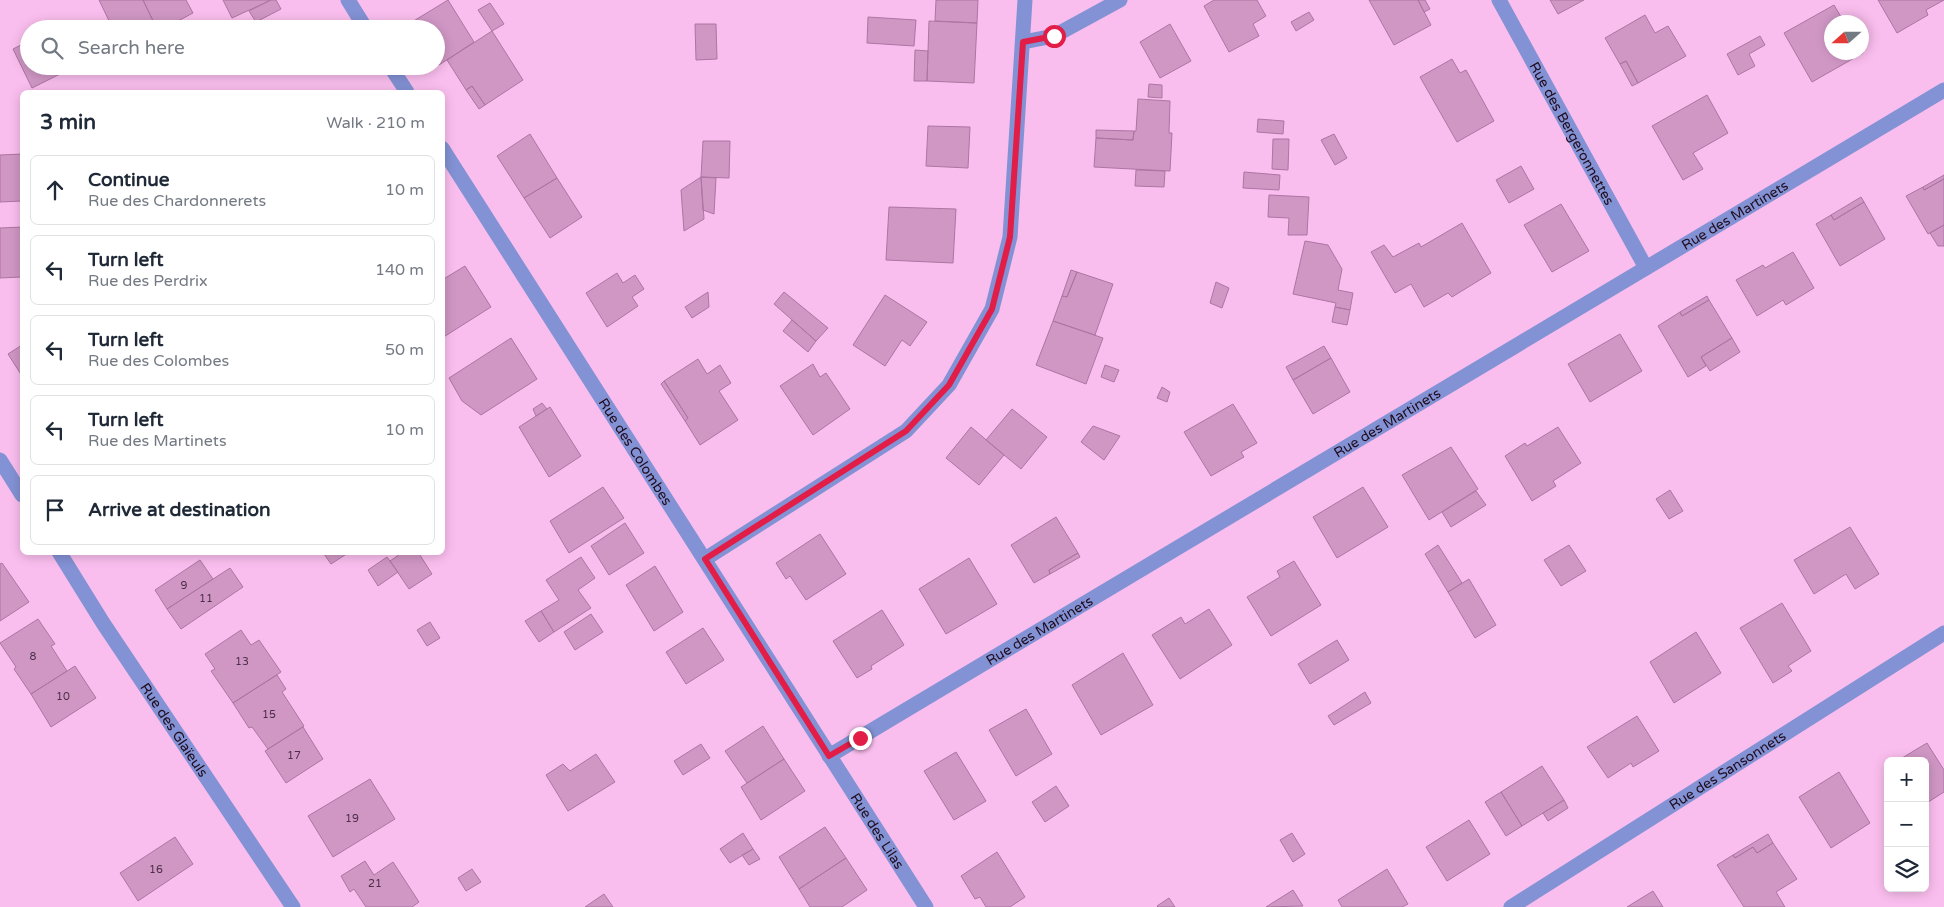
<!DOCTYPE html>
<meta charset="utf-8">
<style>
body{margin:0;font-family:"Varela Round",sans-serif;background:#f2f2f3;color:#1f2937}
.controls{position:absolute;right:15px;bottom:15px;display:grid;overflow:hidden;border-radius:8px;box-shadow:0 2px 12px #0003}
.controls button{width:45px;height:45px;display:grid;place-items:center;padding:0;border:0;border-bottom:1px solid #e0e1e3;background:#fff;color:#1f2937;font:25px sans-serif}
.compass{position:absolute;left:1824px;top:15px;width:45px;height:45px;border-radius:50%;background:#fff;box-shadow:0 2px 12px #0003;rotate:249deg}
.stop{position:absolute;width:15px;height:15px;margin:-11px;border:4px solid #e11d48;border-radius:50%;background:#fff}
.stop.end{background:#e11d48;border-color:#fff;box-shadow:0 1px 5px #0008}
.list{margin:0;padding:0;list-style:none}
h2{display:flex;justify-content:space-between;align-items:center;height:65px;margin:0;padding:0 20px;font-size:21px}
h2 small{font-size:16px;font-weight:400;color:#747a83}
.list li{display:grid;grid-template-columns:32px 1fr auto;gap:15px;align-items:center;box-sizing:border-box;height:70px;margin:0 10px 10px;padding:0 10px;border:1px solid #e0e1e3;border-radius:8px}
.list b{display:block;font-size:19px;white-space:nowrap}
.list p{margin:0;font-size:16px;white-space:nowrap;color:#747a83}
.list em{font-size:16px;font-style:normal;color:#747a83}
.icon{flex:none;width:28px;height:28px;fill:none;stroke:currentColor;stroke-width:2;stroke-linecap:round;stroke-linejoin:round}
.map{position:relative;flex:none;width:1944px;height:907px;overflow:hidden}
.search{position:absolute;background:#fff;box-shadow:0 2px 12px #0003;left:20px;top:20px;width:425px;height:55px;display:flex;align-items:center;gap:12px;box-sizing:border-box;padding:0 18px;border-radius:28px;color:#747a83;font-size:19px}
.panel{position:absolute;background:#fff;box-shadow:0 2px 12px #0003;left:20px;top:90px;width:425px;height:465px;border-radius:8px}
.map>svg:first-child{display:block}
.building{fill:#d097c5;stroke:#ac75a2}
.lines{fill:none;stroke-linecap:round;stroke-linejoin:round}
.minor{stroke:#8392d4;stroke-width:15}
.route{stroke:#e11d48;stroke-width:6}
.labels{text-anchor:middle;stroke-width:4.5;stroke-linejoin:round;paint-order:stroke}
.number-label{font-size:11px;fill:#4c2f47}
.street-label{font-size:14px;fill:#200c1d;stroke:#fdf1fa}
</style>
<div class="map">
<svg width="1944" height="907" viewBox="0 0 1944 907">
<rect width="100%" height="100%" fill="#fabeee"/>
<!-- building -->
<path class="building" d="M99 0H143L157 29H113Z
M143 0H186L193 13 163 29H157Z
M223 0H271L232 18Z
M271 0H276L281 9 256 22 249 11Z
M448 0 474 42 439 65 436 60V29H416L412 22Z
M936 0H978L977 23 935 21Z
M1214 0H1257L1266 16 1253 24 1259 36 1229 52 1204 6Z
M1369 0H1418L1431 25 1394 45Z
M1418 0H1425L1430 9 1424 12Z
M1550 0H1584L1558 14Z
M1878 0H1944L1926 10 1928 15 1897 33Z
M490 3 504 24 492 31 478 10Z
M1834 5 1844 22H1832V52H1862V51L1863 53 1812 82 1784 33Z
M1309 12 1314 20 1296 31 1291 22Z
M1645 15 1655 33 1668 26 1686 56 1638 83 1626 61 1620 64 1605 38Z
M868 17 916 20 914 46 867 43Z
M929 21 977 23 974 83 927 81Z
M695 24H716L717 59 696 60Z
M1170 24 1191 61 1160 78 1140 42Z
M492 31 523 80 485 105 472 86 466 90 447 60Z
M1760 36 1765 45 1749 54 1755 66 1738 75 1727 54Z
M29 41V66H76L32 88 13 49Z
M915 50 928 51 927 81H914Z
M1452 59 1460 73 1466 70 1494 121 1457 142 1420 77Z
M1626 61 1638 83 1632 86 1620 64Z
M1149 84 1162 85V98L1148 97Z
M472 86 485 105 479 109 466 90Z
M1707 95 1728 133 1693 153 1703 169 1683 180 1652 126Z
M1138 99 1170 101 1169 133H1172L1170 171 1094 167 1096 138 1133 140 1134 131H1136Z
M1258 119 1284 121 1283 134 1257 132Z
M928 126 970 127 968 168 926 166Z
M1096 130 1134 131 1133 140 1096 138Z
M530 134 557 178 524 198 497 156Z
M1334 134 1347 158 1335 165 1321 140Z
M1273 139H1289L1288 170 1272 169Z
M703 141H730L729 178 701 177Z
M22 154V201L0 202V155Z
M1521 166 1534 189 1509 203 1496 180Z
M1136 170 1165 171 1164 187 1135 186Z
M1244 172 1280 175 1279 190 1243 188Z
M1944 175V179L1924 190 1923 187Z
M701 177 704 219 684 231 681 190Z
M701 177 716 178 714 214 703 210Z
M557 178 582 217 550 238 524 198Z
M1944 179V225L1928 234 1906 196 1923 187 1924 190Z
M1269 195 1309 197 1307 235H1288L1289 218 1268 217Z
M1861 197 1864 202 1834 220 1831 215Z
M1864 202 1885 239 1840 266 1816 224 1831 215 1834 220Z
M1561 204 1589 251 1552 272 1524 225Z
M889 207 956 209 953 263 886 260Z
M1462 223 1491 273 1452 297 1448 293 1424 307 1411 284 1395 293 1371 252 1384 245 1393 257 1419 243 1421 247Z
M1944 225V246H1938L1930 233Z
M22 227V277L0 278V228Z
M1305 241 1328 245 1342 269 1338 290 1353 293 1350 310 1335 307 1336 303 1293 294Z
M1793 252 1814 288 1786 305 1783 300 1757 316 1736 280 1763 265 1765 268Z
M465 266 491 307 442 338V280Z
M1071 270 1077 272 1067 297 1062 296Z
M1077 272 1113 284 1095 335 1053 321 1062 296 1067 297Z
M617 273 623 283 635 275 644 289 632 297 638 306 607 327 586 293Z
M1216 282 1229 288 1222 308 1210 303Z
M708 292 709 307 692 318 685 307Z
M784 292 828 328 816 341 774 304Z
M885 295 927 322 910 346 902 340 885 366 853 345Z
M1707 296 1709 300 1682 316 1680 312Z
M1709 300 1732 338 1701 357 1706 366 1688 377 1658 326 1680 312 1682 316Z
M1335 307 1350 310 1347 325 1332 322Z
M792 320 816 341 808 352 783 331Z
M1053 321 1103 338 1086 384 1036 365Z
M1620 334 1642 371 1590 402 1568 364Z
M511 338 537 379 481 415 462 401 449 378Z
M1732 338 1740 352 1710 371 1701 357Z
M22 345V376L8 354Z
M1324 346 1331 358 1293 380 1286 367Z
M1331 358 1350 392 1313 414 1293 380Z
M698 359 707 374 720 365 731 383 719 391 738 420 700 445 685 421 688 418 664 381Z
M813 364 820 377 826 373 850 409 813 435 780 386Z
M1105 365 1119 370 1114 382 1101 377Z
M664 381 688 418 685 421 661 384Z
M1162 387 1170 392 1167 402 1157 398Z
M542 403 547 409 536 416 533 409Z
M1233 404 1257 443 1241 452 1244 457 1211 476 1184 432Z
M550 407 581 456 549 477 519 427Z
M1012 409 1047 437 1021 469 986 440Z
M1093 426 1120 436 1104 460 1081 442Z
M971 427 1004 455 979 485 946 458Z
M1558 427 1581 463 1553 481 1556 486 1532 501 1505 456 1525 443 1527 446Z
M1451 447 1478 489 1429 520 1402 475Z
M603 487 624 518 569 553 550 521Z
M1363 487 1388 527 1337 558 1313 517Z
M1670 490 1683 511 1669 519 1656 499Z
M1476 491 1486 505 1451 527 1442 512Z
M1056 517 1078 553 1049 570 1050 574 1034 583 1011 545Z
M625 523 644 553 609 575 591 546Z
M1850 527 1879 574 1855 589 1846 574 1814 594 1794 560Z
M820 534 846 574 806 600 790 576 786 579 776 563Z
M1438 545 1462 583 1448 592 1425 554Z
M1569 545 1586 571 1561 586 1544 560Z
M327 552H348V553L331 564 324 554Z
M403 552H418L432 574 409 589 390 561Z
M1078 553 1080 557 1050 574 1049 570Z
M387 557 398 572 378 586 368 570Z
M581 557 595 578 578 590 591 608 554 632 541 611 559 600 546 580Z
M969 558 997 604 946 634 919 589Z
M200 560 213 579 167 609 155 590Z
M1294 561 1321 605 1271 636 1247 597 1280 577 1277 571Z
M2 563 29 602 0 621V564Z
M655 566 683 612 654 631 626 585Z
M230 568 243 587 181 629 167 609Z
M1469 579 1496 625 1475 638 1448 592Z
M1782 603 1811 651 1788 666 1792 671 1773 683 1740 628Z
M1209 609 1232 645 1180 679 1152 635 1181 617 1185 624Z
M882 610 904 645 871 666 872 669 857 678 833 641Z
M541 611 554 632 539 642 525 621Z
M591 614 603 632 575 650 564 632Z
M38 619 55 644 51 646 67 671 31 694 14 669 16 667 0 643Z
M430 622 440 638 427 646 417 630Z
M703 628 724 660 686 684 666 652Z
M241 630 251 645 259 640 281 672 233 703 211 671 215 669 205 654Z
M1696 632 1721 673 1674 703 1650 662Z
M1337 640 1349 660 1310 684 1298 664Z
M1123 653 1153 705 1101 735 1072 685Z
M75 666 96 698 51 727 31 694Z
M277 675 286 689 282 692 304 726 268 749 252 727 249 728 233 703Z
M1365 692 1371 703 1334 725 1328 716Z
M1026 709 1052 754 1016 776 989 730Z
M1637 716 1659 751 1633 767 1631 763 1608 778 1587 747Z
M763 726 784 759 747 783 725 751Z
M303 727 323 759 286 783 265 751Z
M1927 743 1944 770V792L1925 804V761H1904L1902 758Z
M701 744 710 758 683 775 674 761Z
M956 752 986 801 954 820 924 771Z
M596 754 615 782 568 811 546 775 563 764 570 771Z
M784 759 805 791 761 820 741 787Z
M1542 766 1564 800 1522 826 1501 792Z
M1839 772 1870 823 1831 848 1799 797Z
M370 779 395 819 333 857 308 816Z
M1056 786 1069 806 1045 822 1032 802Z
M1501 792 1522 826 1506 836 1485 802Z
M1564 800 1568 808 1548 821 1543 813Z
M1469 820 1490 854 1447 881 1426 847Z
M825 827 846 858 799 889 779 857Z
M743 833 753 849 730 863 720 849Z
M1292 833 1305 854 1293 862 1280 840Z
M1768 834 1773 843 1757 853 1753 847 1735 858 1733 855Z
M175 837 193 864 138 901 120 873Z
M1773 843 1797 879 1776 892 1785 907H1744L1717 865 1733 855 1735 858 1753 847 1757 853Z
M753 849 760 859 749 865 742 855Z
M997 852 1025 897 1010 907H986L980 897 975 899 961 876Z
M846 858 867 890 842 907H810L799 889Z
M365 861 374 875 393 862 419 902 412 907H366L354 889 350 892 341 876Z
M472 869 481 882 466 891 458 878Z
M1387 869 1408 904 1402 907H1342L1338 900Z
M1293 890 1303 906 1266 907Z
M1653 891 1663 907H1627Z
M604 894 613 907H585Z
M1169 898 1175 907H1158L1157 906Z"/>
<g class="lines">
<!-- minor -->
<g class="minor">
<path d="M348 0 366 29"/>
<path id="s1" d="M1499 0 1646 268"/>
<path d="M1023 42 1054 36 1120 0"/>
<path d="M390 66 407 92"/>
<path id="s2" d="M442 148 926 907"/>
<path d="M0 460 22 495"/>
<path id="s3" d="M59 552 103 623 293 907"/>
<path d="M705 559 906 431 949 385 992 309 1010 237 1025 0"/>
<path id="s4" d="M829 756 1944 90"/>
<path id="s5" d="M1511 907 1944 633"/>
</g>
</g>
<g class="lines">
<!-- route -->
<path class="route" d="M860 738 829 756 705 559 906 431 949 385 992 309 1010 237 1023 42 1054 36"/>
</g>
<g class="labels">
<!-- number labels -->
<g class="number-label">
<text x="184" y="589">9</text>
<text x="206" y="602">11</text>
<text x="33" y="660">8</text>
<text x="242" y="665">13</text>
<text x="63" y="700">10</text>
<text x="269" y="718">15</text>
<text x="294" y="759">17</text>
<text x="352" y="822">19</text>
<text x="156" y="873">16</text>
<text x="375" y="887">21</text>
</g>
<!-- street labels -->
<g class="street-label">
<text dy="5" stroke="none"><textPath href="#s1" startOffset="152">Rue des Bergeronnettes</textPath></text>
<text dy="5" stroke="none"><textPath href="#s4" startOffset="1055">Rue des Martinets</textPath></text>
<text dy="5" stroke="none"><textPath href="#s4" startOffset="650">Rue des Martinets</textPath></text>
<text dy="5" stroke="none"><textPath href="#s2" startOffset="360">Rue des Colombes</textPath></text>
<text dy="5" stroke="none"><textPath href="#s4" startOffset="245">Rue des Martinets</textPath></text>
<text dy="5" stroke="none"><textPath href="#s3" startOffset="212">Rue des Glaïeuls</textPath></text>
<text dy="5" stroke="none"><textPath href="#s5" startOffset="256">Rue des Sansonnets</textPath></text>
<text dy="5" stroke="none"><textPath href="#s2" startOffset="810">Rue des Lilas</textPath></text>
</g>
</g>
</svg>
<div class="controls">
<button>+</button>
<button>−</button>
<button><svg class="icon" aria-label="layers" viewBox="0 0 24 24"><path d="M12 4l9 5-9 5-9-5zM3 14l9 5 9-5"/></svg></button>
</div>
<svg class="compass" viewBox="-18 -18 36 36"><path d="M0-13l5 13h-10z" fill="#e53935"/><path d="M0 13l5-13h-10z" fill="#747a83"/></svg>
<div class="stop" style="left:1054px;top:36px"></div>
<div class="stop end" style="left:860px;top:738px"></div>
<div class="search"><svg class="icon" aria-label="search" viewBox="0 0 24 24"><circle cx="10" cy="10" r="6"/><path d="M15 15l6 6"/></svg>Search here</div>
<section class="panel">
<h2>3 min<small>Walk · 210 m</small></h2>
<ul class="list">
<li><svg class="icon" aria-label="ahead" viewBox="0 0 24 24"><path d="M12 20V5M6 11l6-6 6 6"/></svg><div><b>Continue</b><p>Rue des Chardonnerets</p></div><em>10 m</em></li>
<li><svg class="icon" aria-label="left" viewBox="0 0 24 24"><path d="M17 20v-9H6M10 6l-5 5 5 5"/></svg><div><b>Turn left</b><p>Rue des Perdrix</p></div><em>140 m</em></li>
<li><svg class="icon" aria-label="left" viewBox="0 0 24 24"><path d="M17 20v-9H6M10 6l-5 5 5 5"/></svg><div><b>Turn left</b><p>Rue des Colombes</p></div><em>50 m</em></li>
<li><svg class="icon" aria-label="left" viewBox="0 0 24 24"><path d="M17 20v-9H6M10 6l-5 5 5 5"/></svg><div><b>Turn left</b><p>Rue des Martinets</p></div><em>10 m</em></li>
<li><svg class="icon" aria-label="arrive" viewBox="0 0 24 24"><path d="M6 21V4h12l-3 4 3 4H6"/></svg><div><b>Arrive at destination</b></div></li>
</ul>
</section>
</div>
